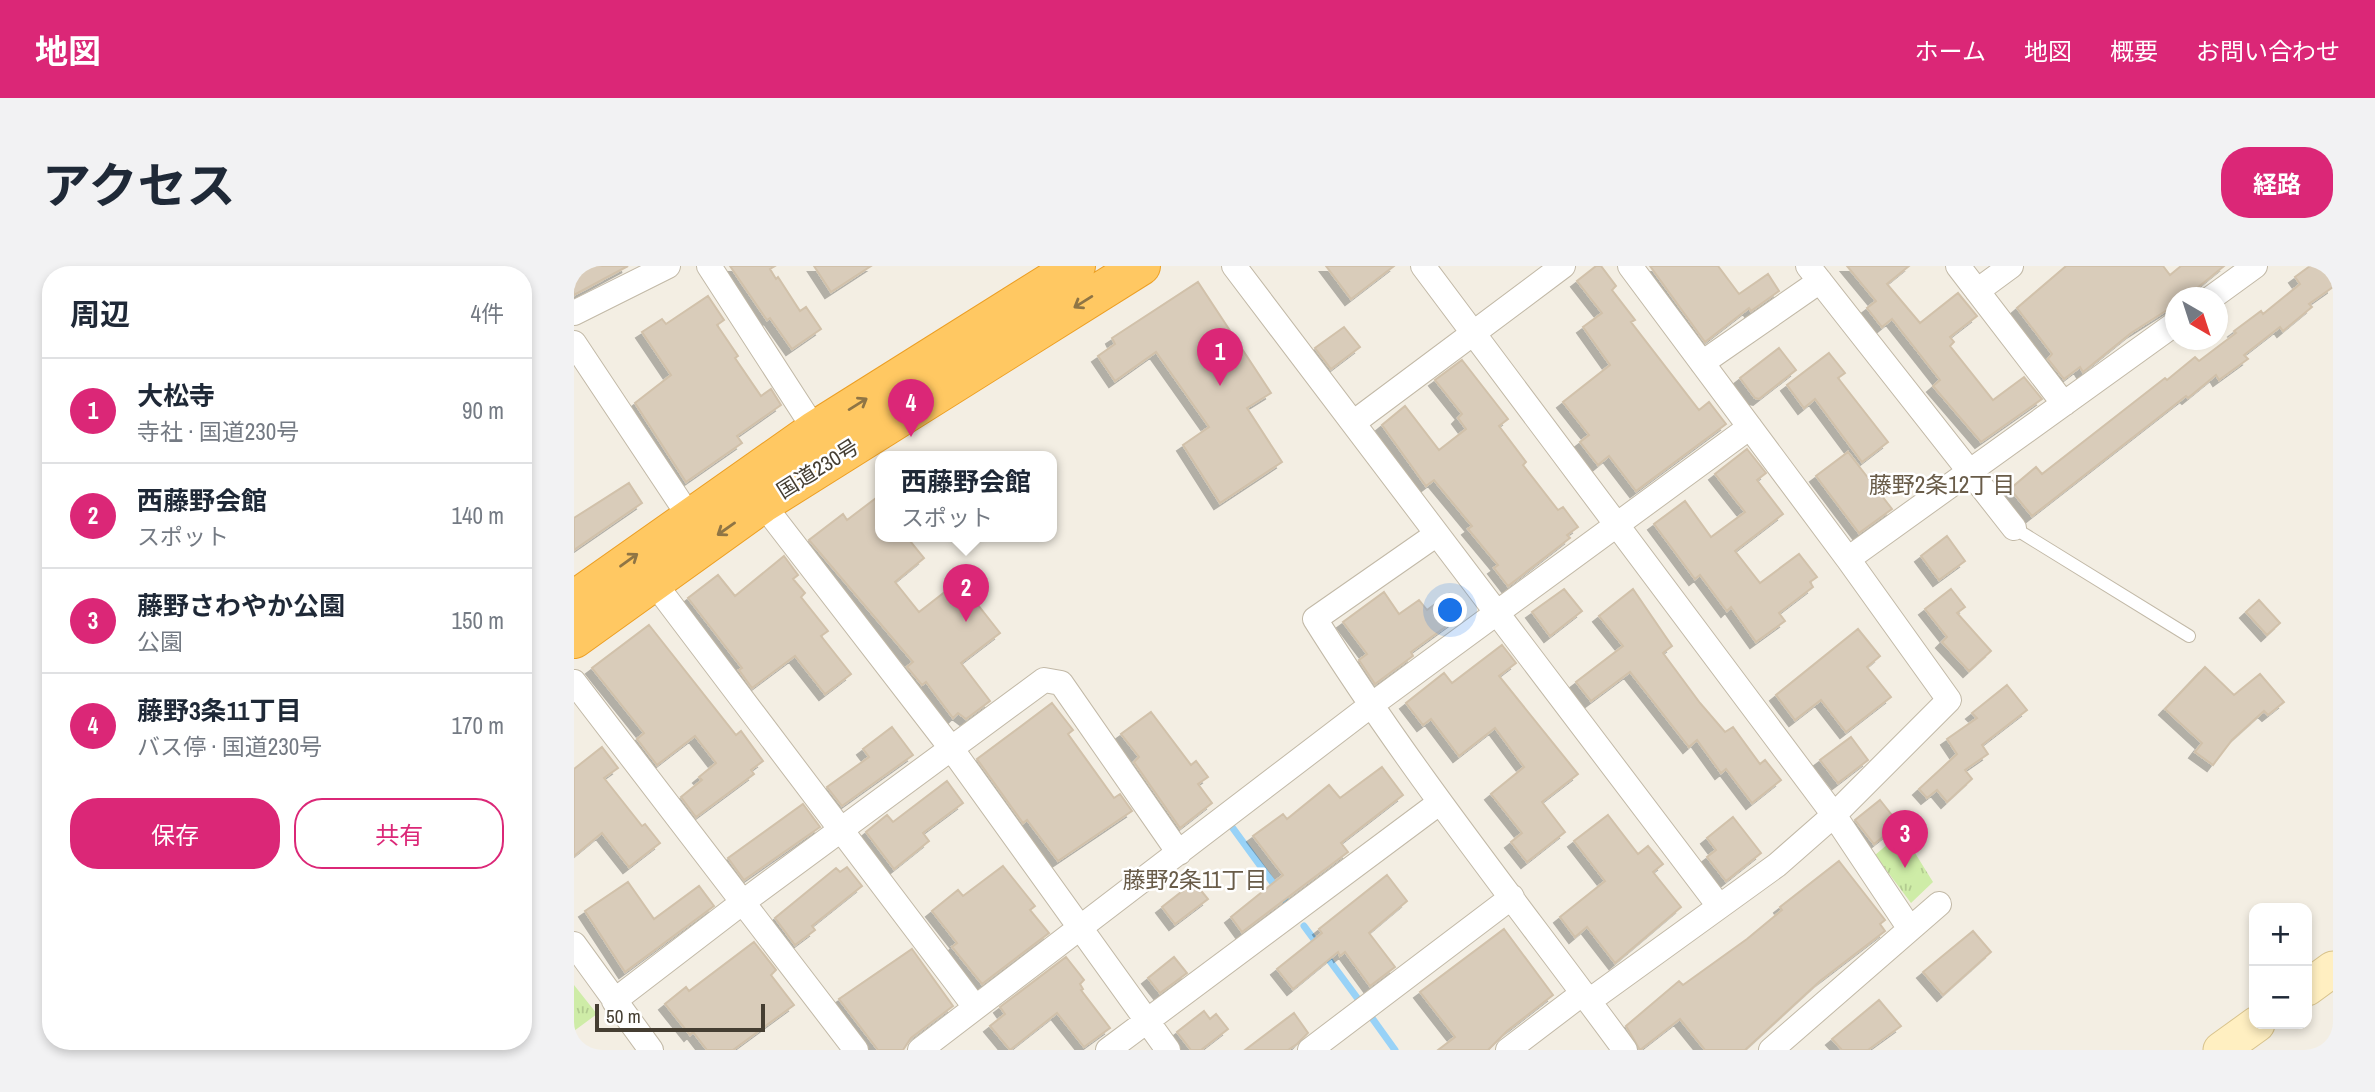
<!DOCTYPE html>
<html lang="ja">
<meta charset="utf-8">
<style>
body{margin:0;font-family:"Archivo Narrow","Noto Sans JP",sans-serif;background:#f2f2f3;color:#1f2937}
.controls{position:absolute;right:21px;bottom:21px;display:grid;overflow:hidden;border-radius:14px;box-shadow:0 4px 10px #0003}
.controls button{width:63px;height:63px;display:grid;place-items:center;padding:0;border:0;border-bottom:2px solid #e0e1e3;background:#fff;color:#1f2937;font:35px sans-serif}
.compass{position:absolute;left:1591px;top:21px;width:63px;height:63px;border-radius:50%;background:#fff;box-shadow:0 4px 10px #0003;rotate:141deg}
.scale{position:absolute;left:21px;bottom:18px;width:170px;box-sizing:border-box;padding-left:7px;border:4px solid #453e32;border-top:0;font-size:19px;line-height:24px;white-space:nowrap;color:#453e32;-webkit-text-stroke:5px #fff;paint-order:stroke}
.you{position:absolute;left:877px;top:345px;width:24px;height:24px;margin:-18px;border:5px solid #fff;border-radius:50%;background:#1a73e8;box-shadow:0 0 0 10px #1a73e833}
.badge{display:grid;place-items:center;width:46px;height:46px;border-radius:50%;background:#db2777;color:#fff;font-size:23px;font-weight:700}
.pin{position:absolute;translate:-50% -58px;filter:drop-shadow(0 2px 4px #0008)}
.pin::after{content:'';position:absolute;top:37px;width:24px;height:21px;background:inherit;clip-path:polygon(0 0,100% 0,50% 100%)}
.popup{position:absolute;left:301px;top:185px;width:182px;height:91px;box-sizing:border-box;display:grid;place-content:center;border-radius:14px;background:#fff;filter:drop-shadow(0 2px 5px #0005);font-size:23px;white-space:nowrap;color:#747a83}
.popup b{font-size:26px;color:#1f2937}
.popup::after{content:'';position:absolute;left:50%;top:100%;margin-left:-14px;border:14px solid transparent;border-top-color:#fff}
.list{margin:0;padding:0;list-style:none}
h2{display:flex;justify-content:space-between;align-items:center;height:91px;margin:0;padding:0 28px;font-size:30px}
h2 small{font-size:23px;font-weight:400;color:#747a83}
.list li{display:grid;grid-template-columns:46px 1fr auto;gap:21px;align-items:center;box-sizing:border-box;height:105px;padding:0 28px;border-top:2px solid #e0e1e3}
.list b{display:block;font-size:26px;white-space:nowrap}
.list p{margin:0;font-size:23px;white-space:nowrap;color:#747a83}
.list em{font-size:23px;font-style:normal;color:#747a83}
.actions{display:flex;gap:14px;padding:21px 28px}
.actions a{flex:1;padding:16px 0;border:2px solid #db2777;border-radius:28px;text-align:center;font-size:24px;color:#db2777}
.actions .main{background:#db2777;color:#fff}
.map{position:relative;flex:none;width:1759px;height:784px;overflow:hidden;border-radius:28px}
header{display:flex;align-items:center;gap:42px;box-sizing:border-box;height:98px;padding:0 35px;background:#db2777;color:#fff}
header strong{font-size:33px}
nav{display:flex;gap:38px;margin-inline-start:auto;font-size:24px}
.intro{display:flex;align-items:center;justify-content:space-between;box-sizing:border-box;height:168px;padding:0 42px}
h1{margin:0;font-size:49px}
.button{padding:18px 32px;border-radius:28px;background:#db2777;color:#fff;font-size:24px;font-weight:700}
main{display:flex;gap:42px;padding:0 42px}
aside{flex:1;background:#fff;border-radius:28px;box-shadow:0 4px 10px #0003}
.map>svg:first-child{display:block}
.park{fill:url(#park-tufts)}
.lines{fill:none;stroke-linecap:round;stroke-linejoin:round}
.stream{stroke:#98d2f7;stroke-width:7}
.building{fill:#d9ccba;stroke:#d1c1aa;stroke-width:2;filter:url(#shadow)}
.lane-casing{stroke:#c2b9a7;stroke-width:14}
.street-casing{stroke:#c2b9a7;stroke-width:26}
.secondary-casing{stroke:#d8c38d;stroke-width:37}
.highway-casing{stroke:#ec9f24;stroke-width:40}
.lane{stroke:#fff;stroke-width:12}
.street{stroke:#fff;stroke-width:24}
.secondary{stroke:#ffefc1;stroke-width:35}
.highway{stroke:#ffc862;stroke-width:38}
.oneway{stroke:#8f7545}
.labels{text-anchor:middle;stroke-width:5;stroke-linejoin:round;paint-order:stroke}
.street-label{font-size:21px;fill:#453e32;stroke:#fff}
.neighbourhood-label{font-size:23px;fill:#695c49;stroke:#fff}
</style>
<header>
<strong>地図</strong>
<nav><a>ホーム</a><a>地図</a><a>概要</a><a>お問い合わせ</a></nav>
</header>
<div class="intro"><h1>アクセス</h1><a class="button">経路</a></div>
<main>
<aside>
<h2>周辺<small>4件</small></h2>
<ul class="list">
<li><span class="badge">1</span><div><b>大松寺</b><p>寺社 · 国道230号</p></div><em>90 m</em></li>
<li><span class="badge">2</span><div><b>西藤野会館</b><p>スポット</p></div><em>140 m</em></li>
<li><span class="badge">3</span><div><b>藤野さわやか公園</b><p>公園</p></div><em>150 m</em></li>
<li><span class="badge">4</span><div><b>藤野3条11丁目</b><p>バス停 · 国道230号</p></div><em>170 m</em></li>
</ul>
<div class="actions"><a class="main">保存</a><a>共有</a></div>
</aside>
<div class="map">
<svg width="1759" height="784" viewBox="0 0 1759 784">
<defs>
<pattern id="park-tufts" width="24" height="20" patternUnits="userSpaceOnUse" patternTransform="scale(1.75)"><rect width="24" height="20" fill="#ceeca7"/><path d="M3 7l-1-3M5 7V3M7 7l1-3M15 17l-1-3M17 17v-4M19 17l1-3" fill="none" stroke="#b2cb90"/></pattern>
<filter id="shadow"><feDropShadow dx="-6" dy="6" stdDeviation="0" flood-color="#0004"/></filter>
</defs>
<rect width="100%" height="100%" fill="#f3eee3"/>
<!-- park -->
<path class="park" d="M1328 566 1359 616 1337 637 1301 589Z
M0 719 23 748 0 765Z"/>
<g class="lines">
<!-- stream -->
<path class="stream" d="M658 561 715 639
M730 660 784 733
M798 752 821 784"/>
</g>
<!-- building -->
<path class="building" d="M6 0H54L0 29V5Z
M156 0H201L196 3 202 13 204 11 226 45 232 41 247 63 218 83 196 52 193 54Z
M240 0H297L257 26Z
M752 0H820L777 33Z
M1022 0H1027L1042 20 1038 24 1061 54 1057 56 1125 144 1135 136 1152 158 1062 225 1035 190 1024 199 1006 176 1015 169 989 136 1036 99 1009 61 1028 47 1003 15Z
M1076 0H1144L1165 28 1194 8 1205 25 1177 45 1175 42 1131 76Z
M1273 0H1335L1313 18 1346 57 1384 27 1403 50 1376 71 1380 76 1376 80 1419 134 1450 111 1468 133 1407 176 1359 120 1366 114 1318 53 1308 61 1293 42 1302 35Z
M1492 0H1589L1596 9 1607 0H1650L1611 32H1601V39L1557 67 1509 106 1506 101 1490 113 1474 93 1478 88 1443 42Z
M1736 0H1759V21L1735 38 1738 41 1709 65 1706 61 1670 89 1674 93 1645 114 1642 109 1614 132 1612 130 1458 250 1436 223 1462 201 1468 208 1591 112 1593 114 1621 91 1625 95 1662 67 1660 65 1687 45 1689 48 1726 18 1721 11Z
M624 16 697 127 673 142 708 196 646 237 609 179 635 161 582 86 541 115 524 90 541 78 538 72Z
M134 30 150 54 143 59 164 90 161 92 187 130 197 123 207 139 163 170 168 177 112 216 61 137 97 109 68 66 88 53 92 58Z
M770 61 786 81 757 103 741 82Z
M1205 82 1222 104 1185 133 1181 132 1166 112Z
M1255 87 1271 107 1264 112 1314 176 1288 196 1241 133 1230 142 1213 119Z
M888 94 934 153 925 160 952 196 949 199 984 244 989 241 1004 261 993 269 996 272 934 320 920 302 924 299 894 263 898 260 860 214 852 220 808 159 831 140 865 184 892 163 884 152 888 148 861 114Z
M1173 183 1192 207 1183 214 1209 248 1161 285 1186 317 1225 288 1243 311 1236 316 1239 321 1205 347 1211 355 1182 376 1157 341 1153 345 1126 309 1121 313 1080 258 1111 235 1137 271 1171 246 1141 208Z
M1274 186 1318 243 1285 267 1242 210Z
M55 217 68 237 0 284V252Z
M306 229V270H332L350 292 321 316 345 346 385 315 426 367 387 397 416 435 392 453 384 447 379 452 352 416 348 419 333 401 339 396 235 274 269 248 273 254Z
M1373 270 1391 295 1365 314 1347 290Z
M210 290 224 309 219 313 231 327 227 331 254 365 247 370 277 408 251 428 221 390 178 422 165 404 168 402 114 332 144 309 161 330Z
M990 323 1008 345 976 370 958 346Z
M1059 323 1098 380 1089 387 1126 437 1151 466 1159 461 1186 498 1191 494 1207 514 1178 537 1152 503 1147 507 1123 474 1115 481 1056 406 1017 435 1002 416 1049 380 1025 350Z
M1377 323 1391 341 1383 347 1417 385 1395 405 1368 376 1373 371 1351 343Z
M810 326 825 348 845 334 853 344 875 328 889 348 837 386 839 390 801 418 785 394 793 388 769 356Z
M1685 334 1706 357 1693 369 1672 346Z
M75 359 162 469 167 465 189 495 177 504 180 508 122 551 107 531 128 514 125 511 142 497 121 470 83 499 63 473 70 467 18 402Z
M1284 363 1306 390 1293 401 1317 431 1272 466 1247 434 1221 454 1202 429Z
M928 379 942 397 925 410 1004 508 968 536 991 566 953 596 937 576 948 567 917 528 950 501 921 462 885 490 857 453 849 459 832 437 870 407 878 417Z
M1631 401 1660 429 1686 408 1710 436 1694 449 1690 445 1658 474 1639 499 1621 486 1628 477 1591 443Z
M1433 419 1453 444 1408 479 1414 488 1391 504 1398 513 1373 536 1363 524 1353 532 1345 523 1383 488 1373 473 1403 452 1398 447Z
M478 437 499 464 494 468 540 532 546 528 558 545 484 595 453 554 449 557 403 493Z
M577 446 617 499 622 495 634 511 624 518 638 537 606 562 560 496 565 491 547 468Z
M318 461 339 489 268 540 253 521 295 491 289 483Z
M1277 471 1294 494 1264 517 1246 494Z
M28 481 44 502 30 512 68 560 71 558 86 577 55 601 28 567 0 590V503Z
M808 501 829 529 767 577 774 586 668 666 657 651 709 609 679 570 709 548 713 553 755 519 766 532Z
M373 515 389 537 349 567 355 575 320 603 292 566 313 549 319 556Z
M1306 534 1325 558 1300 578 1281 554Z
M229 538 246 561 170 614 154 592Z
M1034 549 1064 588 1074 580 1089 598 1079 606 1107 641 1041 697 1013 661 1001 671 986 651 1031 615 1000 575Z
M1159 551 1187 587 1152 615 1133 591 1142 584 1133 572Z
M1265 595 1311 654 1306 658 1311 665 1246 715 1171 784H1131L1106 753 1066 784 1052 760 1105 715 1109 719 1173 673 1208 644 1206 641Z
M429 600 461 640 456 644 475 667 408 718 378 681 383 677 358 645 384 624 389 630Z
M273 601 288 620 238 660 241 664 221 679 201 652 262 602 266 606Z
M813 609 833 635 795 667 821 701 796 720 771 686 766 690 764 686 719 723 703 703 748 667 745 663Z
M54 616 80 653 125 620 140 640 51 706 11 645Z
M620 616 634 633 601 658 588 641Z
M930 663 979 729 933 765 914 784H864L881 771 846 726Z
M1399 665 1417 686 1369 729 1349 706Z
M180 676 202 704 197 709 220 739 159 784H133L119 766 116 769 91 738 112 721 115 725Z
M338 683 379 740 337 772 329 784H304L265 733Z
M492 691 510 714 506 718 509 723 507 724 536 762 510 781 483 747 436 784 416 760 431 748 426 741Z
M600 691 613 707 586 727 574 712Z
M1305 734 1327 760 1294 784H1268L1258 773Z
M630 745 636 753 642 748 654 763 627 784H617L603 766Z
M720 747 734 767 723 778 714 784H671Z"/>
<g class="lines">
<defs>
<path id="lane" d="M1440 262 1615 370"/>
<path id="street" d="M135 0 241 164
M660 0 1145 640
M849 0 1260 549 1336 663
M1056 0 1274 293 1602 57
M1234 0 1440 262
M1384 0 1490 138
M1403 25 1437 0
M1637 32 1681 0
M0 47 94 0
M0 77 115 250
M1128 97 1246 15
M779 157 989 0
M181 228 377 482 594 784
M863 268 741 353C835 503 946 641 1051 784
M78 314 401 741
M0 416 282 784
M0 678 77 784
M40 735 169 636 470 414 487 417 605 587
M1015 735 1203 599 1260 549 1375 434 1274 293
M346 784 796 440 1176 161
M534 784 865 537
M736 784 938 631
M934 784 1009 727
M1197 784 1365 638"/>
<path id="secondary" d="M1733 722 1759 703
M1647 784 1683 758"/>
<path id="highway" d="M0 334 241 164 502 0
M0 373 188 238 567 0"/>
</defs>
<!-- lane casing -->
<use href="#lane" class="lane-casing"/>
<!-- street casing -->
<use href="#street" class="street-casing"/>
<!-- secondary casing -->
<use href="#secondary" class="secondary-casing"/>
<!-- highway casing -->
<use href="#highway" class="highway-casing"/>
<!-- lane -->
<use href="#lane" class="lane"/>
<!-- street -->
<use href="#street" class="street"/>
<!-- secondary -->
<use href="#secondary" class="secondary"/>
<!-- highway -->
<use href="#highway" class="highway"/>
</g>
<!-- one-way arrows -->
<defs><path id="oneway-shaft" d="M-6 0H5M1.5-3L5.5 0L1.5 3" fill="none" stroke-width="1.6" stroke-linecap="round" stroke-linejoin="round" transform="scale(1.75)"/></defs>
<g class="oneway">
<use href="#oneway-shaft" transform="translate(509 36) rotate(148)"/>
<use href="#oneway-shaft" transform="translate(284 138) rotate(-32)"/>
<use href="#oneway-shaft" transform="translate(152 263) rotate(145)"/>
<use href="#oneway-shaft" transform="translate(55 294) rotate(-36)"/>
</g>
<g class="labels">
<!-- street labels -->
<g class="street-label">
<text transform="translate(244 203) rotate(-32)" y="7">国道230号</text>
</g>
<!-- neighbourhood labels -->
<g class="neighbourhood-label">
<text x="1368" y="227">藤野2条12丁目</text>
<text x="621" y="622">藤野2条11丁目</text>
</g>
</g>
</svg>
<div class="controls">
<button>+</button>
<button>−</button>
</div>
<svg class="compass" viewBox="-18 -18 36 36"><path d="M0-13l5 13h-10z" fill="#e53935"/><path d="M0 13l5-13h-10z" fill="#747a83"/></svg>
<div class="scale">50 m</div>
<div class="you"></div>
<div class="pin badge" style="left:646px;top:120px">1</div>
<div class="pin badge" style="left:392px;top:356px">2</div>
<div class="popup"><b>西藤野会館</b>スポット</div>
<div class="pin badge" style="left:1331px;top:602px">3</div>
<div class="pin badge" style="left:337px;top:171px">4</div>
</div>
</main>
